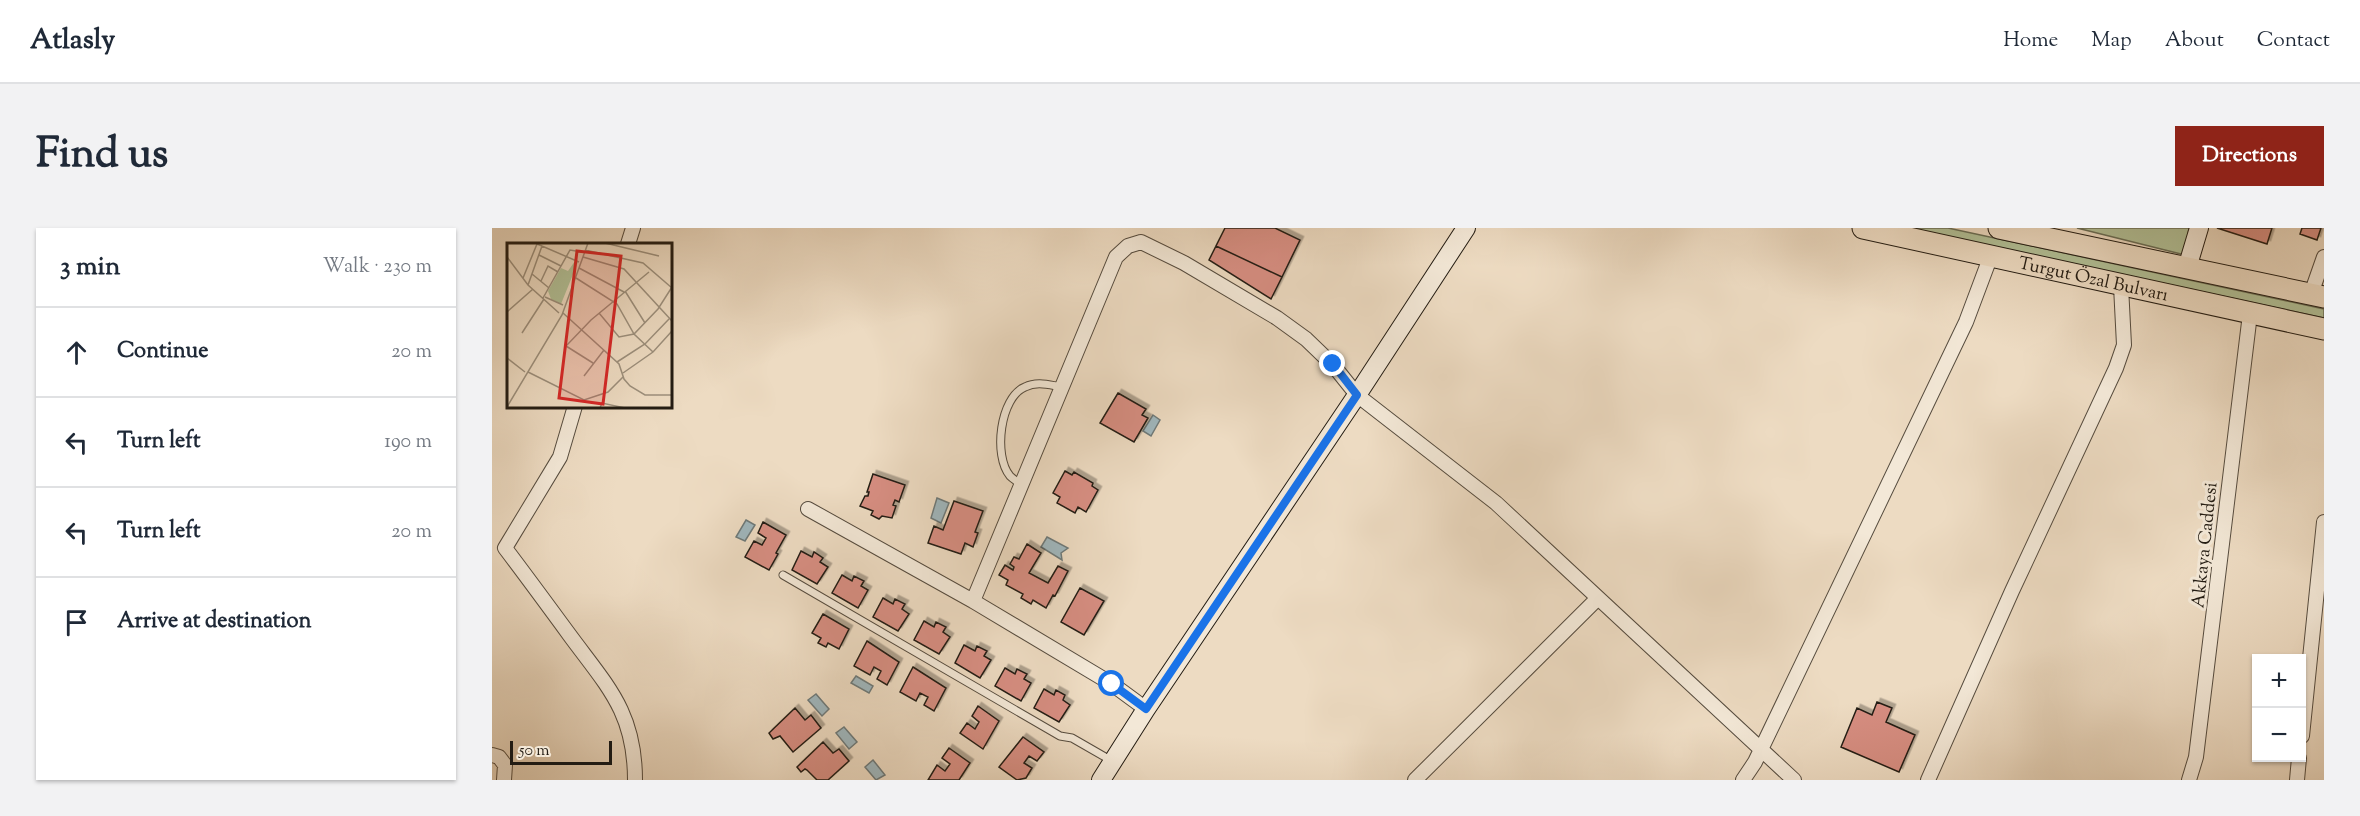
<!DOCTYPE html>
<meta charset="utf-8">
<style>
body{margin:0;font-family:"Sorts Mill Goudy",serif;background:#f2f2f3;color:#1f2937}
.controls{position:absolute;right:18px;bottom:18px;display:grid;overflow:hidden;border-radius:0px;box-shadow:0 2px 4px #0004}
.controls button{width:54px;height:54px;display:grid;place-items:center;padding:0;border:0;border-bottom:2px solid #e0e1e3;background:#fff;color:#1f2937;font:30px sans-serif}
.scale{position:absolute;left:18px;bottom:15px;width:102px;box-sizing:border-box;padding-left:6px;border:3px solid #231c13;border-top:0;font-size:16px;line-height:21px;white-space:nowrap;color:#231c13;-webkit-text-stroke:4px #f3e8d7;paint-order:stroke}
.stop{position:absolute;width:18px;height:18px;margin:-14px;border:4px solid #1a73e8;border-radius:50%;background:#fff}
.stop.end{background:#1a73e8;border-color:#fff;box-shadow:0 2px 6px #0008}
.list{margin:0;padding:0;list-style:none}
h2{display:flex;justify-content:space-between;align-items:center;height:78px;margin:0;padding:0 24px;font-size:26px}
h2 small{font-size:20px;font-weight:400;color:#747a83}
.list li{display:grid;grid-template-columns:39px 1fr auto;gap:18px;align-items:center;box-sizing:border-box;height:90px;padding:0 24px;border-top:2px solid #e0e1e3}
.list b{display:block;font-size:22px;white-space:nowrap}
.list em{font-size:20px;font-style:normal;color:#747a83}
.icon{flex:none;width:33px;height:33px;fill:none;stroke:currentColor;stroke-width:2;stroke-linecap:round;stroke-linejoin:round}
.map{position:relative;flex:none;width:1832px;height:552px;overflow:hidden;border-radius:0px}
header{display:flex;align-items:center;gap:36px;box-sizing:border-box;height:84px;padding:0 30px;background:#fff;border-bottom:2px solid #e0e1e3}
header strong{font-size:28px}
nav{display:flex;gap:33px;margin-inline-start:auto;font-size:21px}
.intro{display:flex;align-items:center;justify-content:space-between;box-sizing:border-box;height:144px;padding:0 36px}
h1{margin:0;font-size:42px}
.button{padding:15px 27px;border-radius:0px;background:#8f2418;color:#fff;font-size:21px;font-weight:700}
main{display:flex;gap:36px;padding:0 36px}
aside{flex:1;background:#fff;border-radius:0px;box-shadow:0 2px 4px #0004}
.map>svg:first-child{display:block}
.green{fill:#b2c198;stroke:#6a6e56;stroke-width:1.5}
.water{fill:#a0b8bf;stroke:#6e7a7a;stroke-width:1.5}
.building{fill:#d78e82;stroke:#231c13;stroke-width:1.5;filter:url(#shadow)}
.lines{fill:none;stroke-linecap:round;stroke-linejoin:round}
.lane-casing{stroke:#564c3f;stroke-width:9}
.street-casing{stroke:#564c3f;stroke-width:16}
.secondary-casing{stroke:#231c13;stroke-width:20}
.primary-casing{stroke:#231c13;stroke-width:23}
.lane{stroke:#f3e8d7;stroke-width:7}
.street{stroke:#f3e8d7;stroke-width:14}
.secondary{stroke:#f3e8d7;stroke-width:18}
.primary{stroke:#eddbc2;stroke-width:21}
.route{stroke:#1a73e8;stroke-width:8}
.labels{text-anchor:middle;stroke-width:6;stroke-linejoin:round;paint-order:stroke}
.street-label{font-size:18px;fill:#231c13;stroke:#f3e8d7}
.inset-road{fill:none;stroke:#9c8f7c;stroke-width:1.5}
.view{fill:#d62828;fill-opacity:0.15;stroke:#d62828;stroke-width:3}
.inset-edge{fill:none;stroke:#231c13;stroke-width:3}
</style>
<header>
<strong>Atlasly</strong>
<nav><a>Home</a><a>Map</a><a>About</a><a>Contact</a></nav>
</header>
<div class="intro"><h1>Find us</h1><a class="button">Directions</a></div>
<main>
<aside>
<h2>3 min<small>Walk · 230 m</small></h2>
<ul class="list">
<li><svg class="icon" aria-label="ahead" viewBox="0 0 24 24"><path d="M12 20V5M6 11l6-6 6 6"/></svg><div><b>Continue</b></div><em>20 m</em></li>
<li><svg class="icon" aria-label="left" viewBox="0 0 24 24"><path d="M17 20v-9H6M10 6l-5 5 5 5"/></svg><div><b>Turn left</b></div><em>190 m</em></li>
<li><svg class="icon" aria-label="left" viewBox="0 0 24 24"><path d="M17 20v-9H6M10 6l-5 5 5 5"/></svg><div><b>Turn left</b></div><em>20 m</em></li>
<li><svg class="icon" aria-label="arrive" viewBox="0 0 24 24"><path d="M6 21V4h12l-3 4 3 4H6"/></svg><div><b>Arrive at destination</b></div></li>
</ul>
</aside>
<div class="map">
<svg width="1832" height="552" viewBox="0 0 1832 552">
<defs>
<filter id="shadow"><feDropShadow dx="3.5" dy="-3.5" stdDeviation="0" flood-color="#0004"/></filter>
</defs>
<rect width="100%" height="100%" fill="#eddbc2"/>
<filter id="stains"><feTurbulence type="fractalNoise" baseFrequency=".00333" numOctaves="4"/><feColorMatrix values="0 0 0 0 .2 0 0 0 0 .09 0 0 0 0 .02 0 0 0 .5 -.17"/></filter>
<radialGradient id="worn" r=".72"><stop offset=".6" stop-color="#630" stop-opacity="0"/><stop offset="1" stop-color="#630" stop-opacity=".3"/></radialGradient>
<!-- green -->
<path class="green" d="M1414 0H1456L1832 81V90Z
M1585 0H1697L1693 27Z"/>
<!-- water -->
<path class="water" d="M661 187 668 192 659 208 651 203Z
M445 270 457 275 449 295 439 290Z
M254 292 263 297 253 313 244 309Z
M555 309 576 320 569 325 570 332 549 319Z
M364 448 381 458 377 465 359 455Z
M324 466 337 481 330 488 316 472Z
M352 499 365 514 357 521 344 505Z
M381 532 393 547 384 552 373 539Z"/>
<!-- building -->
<path class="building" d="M733 0H783L808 12 790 49 724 18Z
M1725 0H1780L1775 16Z
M1810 0H1829L1825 12 1808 6Z
M724 18 790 49 779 71 717 32Z
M626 165 654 181 650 187 656 190 642 214 608 195Z
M573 243 580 247 582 244 601 255 600 258 606 262 594 284 586 279 583 285 565 275 568 269 561 265Z
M381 246 413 257 407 274 403 272 401 277 404 278 400 290 390 288 387 291 379 287 381 283 368 278 373 268H376L377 264H375Z
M462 273 491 283 483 304 486 305 481 319 473 315 469 326 436 315 442 298 451 302Z
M271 294 294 307 284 325 286 326 277 342 253 329 262 313 270 317 274 310 266 305Z
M535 316 549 325 537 345 556 355 566 338 576 343 563 368 561 367 554 380 541 372 539 376 529 370 531 366 514 357 516 352 507 347 513 337 521 342 522 339 518 336 522 329 527 331Z
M309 323 320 329 322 324 331 330 328 334 336 339 325 356 300 342Z
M350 347 360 353 362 348 372 353 369 358 376 362 366 380 340 365Z
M588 360 612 373 592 407 569 394Z
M391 370 401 376 403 371 413 376 410 381 417 386 406 403 381 389Z
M331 386 357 401 347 421 336 415 334 419 326 415 329 410 320 405Z
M432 393 442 399 444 394 454 399 451 404 458 409 447 426 422 412Z
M375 413 407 434 395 457 385 451 389 443 382 439 378 447 362 438Z
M472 417 483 423 485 418 495 423 492 428 499 432 488 450 463 435Z
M421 439 454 460 442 483 432 477 436 469 428 465 424 473 408 464Z
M513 440 523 446 525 441 535 446 532 451 539 455 529 473 503 458Z
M552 461 562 467 564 462 573 467 571 472 578 477 567 494 542 480Z
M1385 474 1400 480 1394 494 1423 507 1407 544 1349 519 1365 480 1380 487Z
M486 478 507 493 491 521 468 505 475 495 483 501 487 494 480 488Z
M303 480 313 492 319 487 329 500 301 524 288 508 281 511 277 505Z
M531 509 552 524 545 533 537 528 532 535 540 540 534 550 525 552 507 539Z
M331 514 341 525 347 521 357 533 336 552H325L315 542 313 541 309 544 305 539Z
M457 520 478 535 467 552H436L445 537 453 543 458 536 450 530Z"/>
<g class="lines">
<defs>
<path id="lane" d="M529 257C526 254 521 251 518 248 501 228 508 169 533 159 545 153 557 157 570 159
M291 347 568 508 580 510 620 533"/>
<path id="street" d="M136 16 141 0
M1819 66 1832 29
M83 178 68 229 13 320C35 349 57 379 79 409 116 459 143 485 143 552
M316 281 481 373 620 456 654 481
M481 373 624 29 636 18 649 14 692 35 785 90 814 111 841 137 865 167 1004 275 1302 552
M1810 508 1832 294
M0 527 7 529 13 537 12 552
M923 552 1106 370
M1251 552 1263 534 1474 94 1498 30
M1436 552 1520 363 1624 140 1632 117 1629 58
M1697 552 1704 529 1758 86
M1805 552 1807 530"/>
<path id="secondary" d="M1695 40 1707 0
M609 552 654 481 865 167 974 0"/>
<g id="primary">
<path id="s1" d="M1371 0 1832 101"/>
<path d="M1507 0 1832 69"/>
</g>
</defs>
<!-- lane casing -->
<use href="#lane" class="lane-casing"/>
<!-- street casing -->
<use href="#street" class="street-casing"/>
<!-- secondary casing -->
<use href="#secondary" class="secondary-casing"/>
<!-- primary casing -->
<use href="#primary" class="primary-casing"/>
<!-- lane -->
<use href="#lane" class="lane"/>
<!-- street -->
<use href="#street" class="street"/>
<!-- secondary -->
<use href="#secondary" class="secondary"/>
<!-- primary -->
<use href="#primary" class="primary"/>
</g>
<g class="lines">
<!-- route -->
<path class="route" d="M620 456 654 481 865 167 841 136"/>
</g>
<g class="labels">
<!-- street labels -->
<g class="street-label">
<text dy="6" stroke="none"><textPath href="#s1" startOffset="236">Turgut Özal Bulvarı</textPath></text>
<text transform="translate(1712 317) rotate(-84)" y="6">Akkaya Caddesi</text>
</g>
</g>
<!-- overview -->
<g transform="translate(15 15)">
<rect width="165" height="165" fill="#eddbc2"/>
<path d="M68 18 71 19 54 61 44 56 41 48 54 25 61 28Z" fill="#b2c198"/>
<path class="inset-road" d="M98 0 152 13M78 7 136 20 165 45M32 12 54 23M0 14 21 42 52 70M76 14 117 26 165 78M72 25 117 49M25 31 42 45M16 35 30 1 35 3M69 35 110 61 127 91 146 109M34 38 41 23 51 29M21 42 35 3 72 19M118 48 138 80M38 54 56 62M36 55 63 7 75 9M0 69 26 46M56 70 112 121 117 136 123 143 138 152H165M92 70 112 94 127 91 151 66 165 44M15 90 37 56M0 115 18 129M110 119 138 101 162 76M86 120 59 103 84 77 142 29M21 129 77 157 101 149 116 134M116 130 146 109 165 88M77 133 97 107M0 164 55 72 81 0M93 165 95 160 118 165"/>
<path class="view" d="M70 8 114 13 96 161 52 155Z"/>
<rect width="165" height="165" class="inset-edge"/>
</g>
<rect width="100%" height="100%" filter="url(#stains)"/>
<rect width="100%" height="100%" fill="url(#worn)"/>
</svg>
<div class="controls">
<button>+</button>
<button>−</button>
</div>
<div class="scale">50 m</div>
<div class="stop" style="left:620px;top:456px"></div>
<div class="stop end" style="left:841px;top:136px"></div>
</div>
</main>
